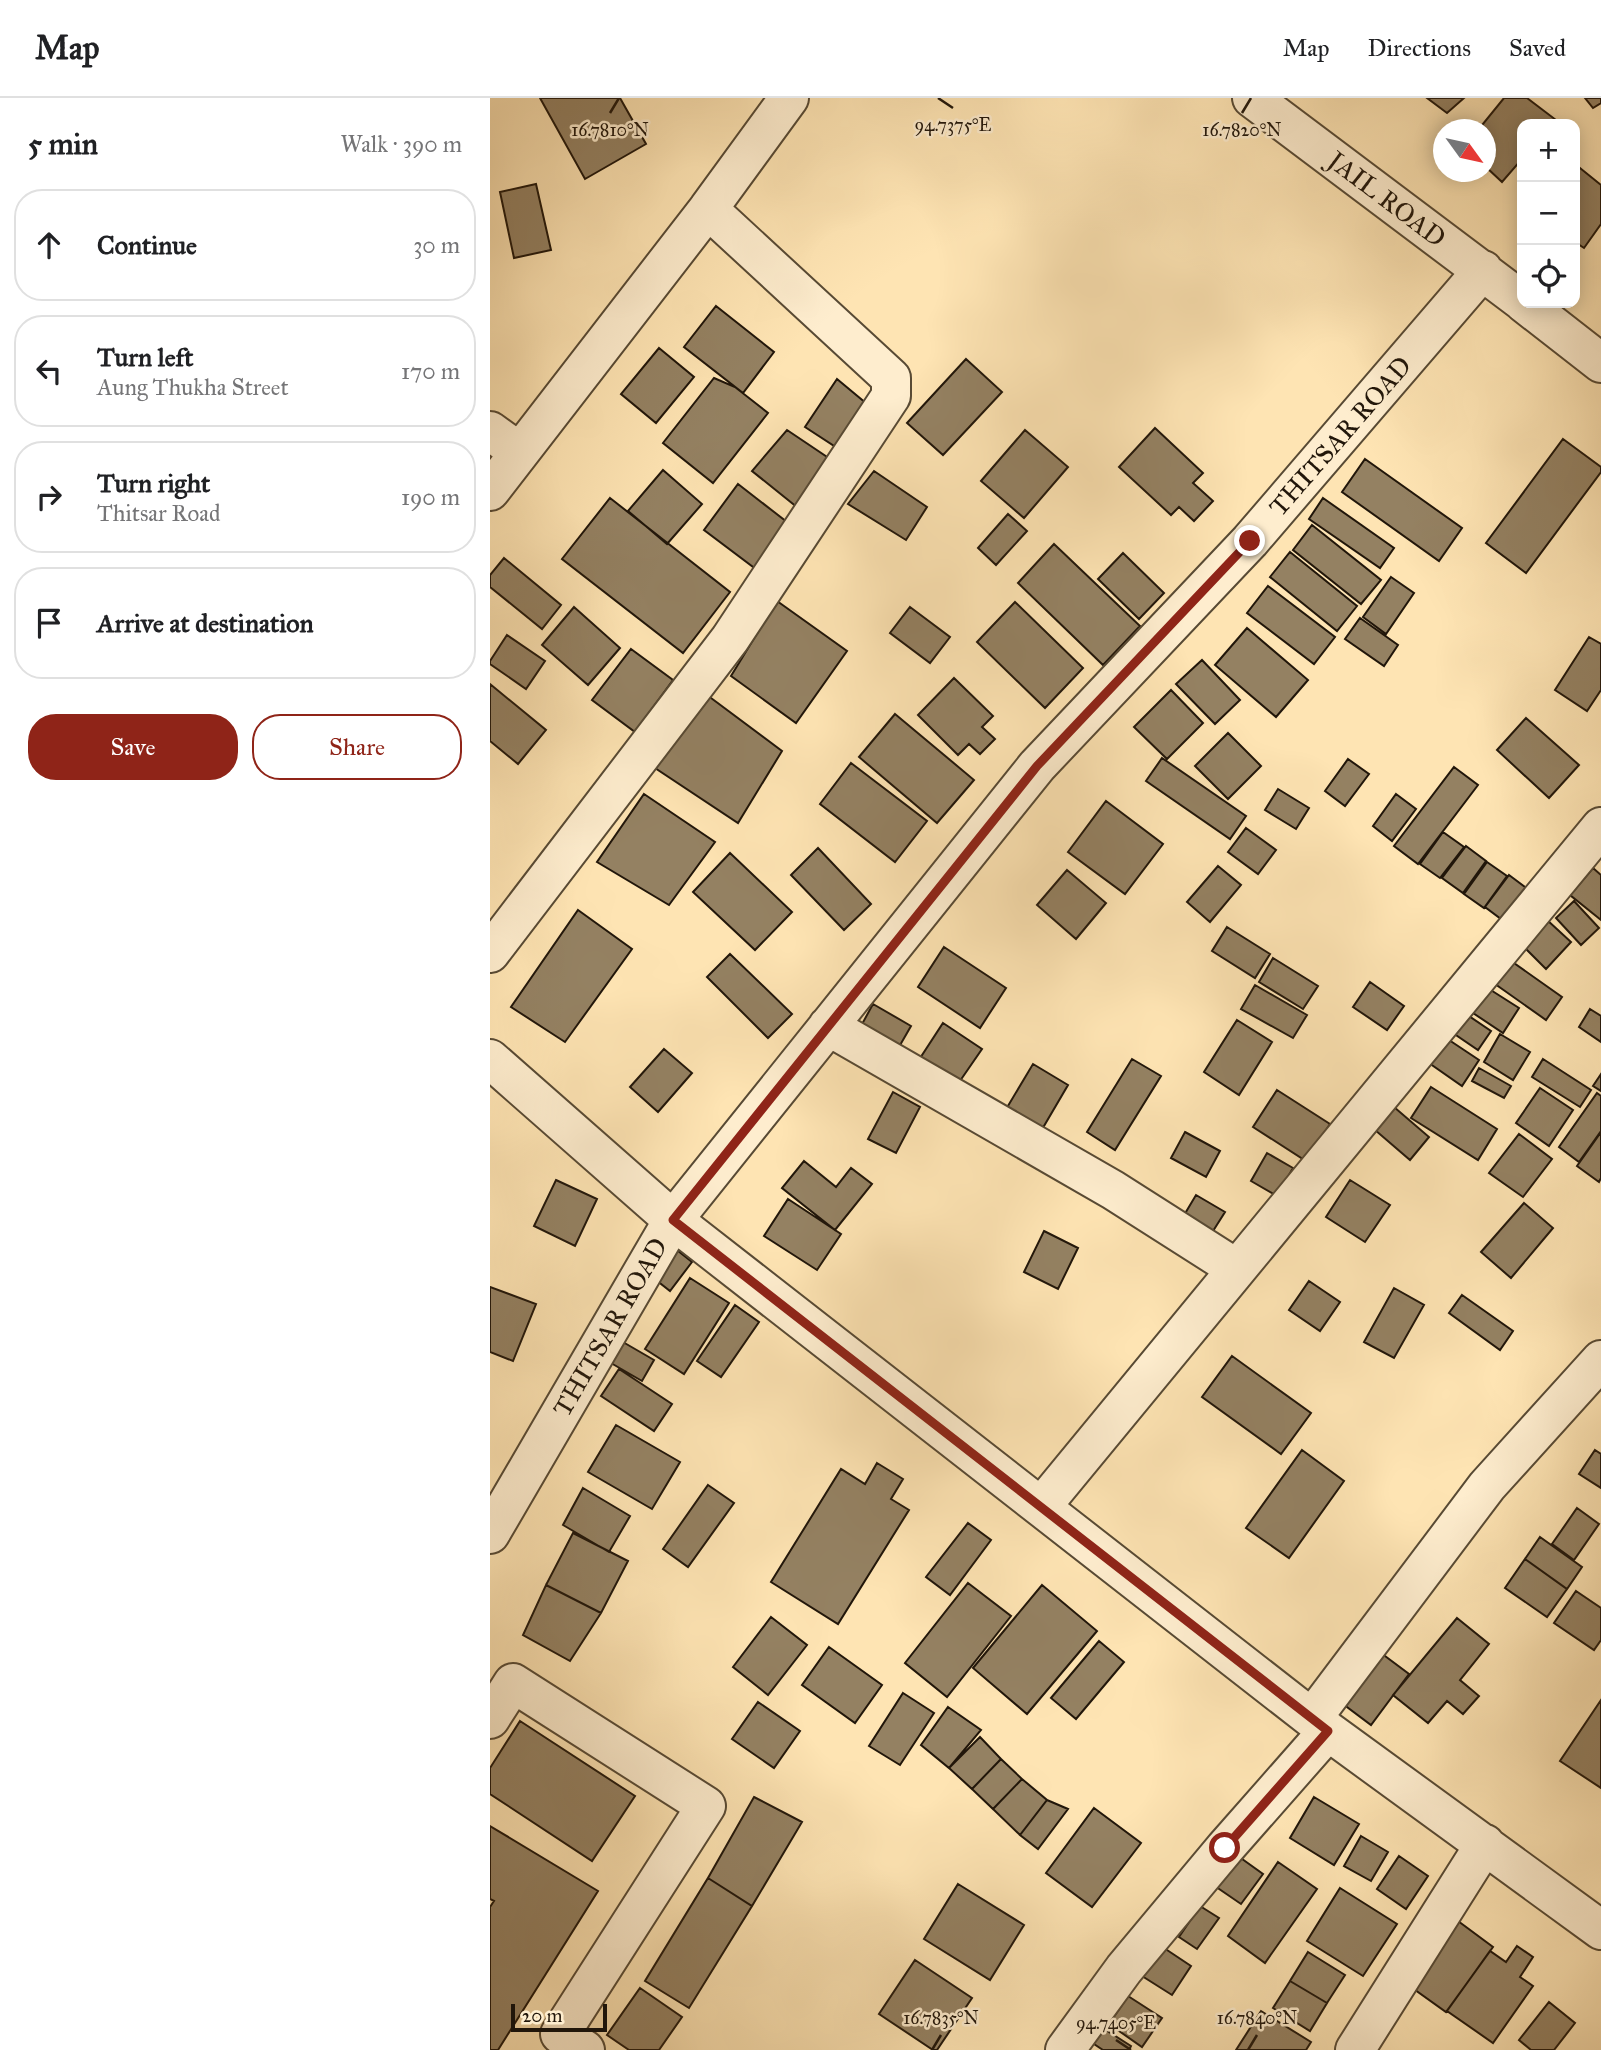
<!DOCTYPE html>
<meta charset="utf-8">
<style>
body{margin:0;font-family:"IM FELL Great Primer",serif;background:#f2f2f2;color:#202124}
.controls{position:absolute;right:21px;top:21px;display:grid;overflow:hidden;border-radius:14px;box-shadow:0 4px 18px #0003}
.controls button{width:63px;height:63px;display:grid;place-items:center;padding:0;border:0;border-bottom:2px solid #e0e0e0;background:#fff;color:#202124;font:35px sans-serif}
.compass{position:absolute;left:943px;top:21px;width:63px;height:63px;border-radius:50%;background:#fff;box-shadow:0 4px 18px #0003;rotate:123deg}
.scale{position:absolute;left:21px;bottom:18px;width:96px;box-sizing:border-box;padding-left:7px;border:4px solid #21160a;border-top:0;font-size:19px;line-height:24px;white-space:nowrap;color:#21160a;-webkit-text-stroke:5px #feedce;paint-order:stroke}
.stop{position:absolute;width:21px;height:21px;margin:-16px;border:5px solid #8f2418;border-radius:50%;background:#fff}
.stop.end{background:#8f2418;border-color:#fff;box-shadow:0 2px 7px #0008}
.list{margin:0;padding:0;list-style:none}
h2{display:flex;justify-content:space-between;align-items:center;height:91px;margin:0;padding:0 28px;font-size:30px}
h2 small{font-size:23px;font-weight:400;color:#757577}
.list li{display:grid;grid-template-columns:46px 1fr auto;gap:21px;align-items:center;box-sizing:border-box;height:112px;margin:0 14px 14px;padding:0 14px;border:2px solid #e0e0e0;border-radius:28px}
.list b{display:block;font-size:26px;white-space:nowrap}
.list p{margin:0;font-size:23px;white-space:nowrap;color:#757577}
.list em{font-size:23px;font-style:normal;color:#757577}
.actions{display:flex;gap:14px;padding:21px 28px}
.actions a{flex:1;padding:16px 0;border:2px solid #8f2418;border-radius:28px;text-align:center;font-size:24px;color:#8f2418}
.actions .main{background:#8f2418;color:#fff}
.icon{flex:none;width:38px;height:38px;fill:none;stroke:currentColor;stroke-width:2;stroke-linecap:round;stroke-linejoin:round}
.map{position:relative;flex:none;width:1111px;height:1952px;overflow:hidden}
header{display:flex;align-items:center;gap:42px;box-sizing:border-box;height:98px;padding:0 35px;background:#fff;border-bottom:2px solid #e0e0e0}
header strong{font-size:33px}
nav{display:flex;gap:38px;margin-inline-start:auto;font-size:24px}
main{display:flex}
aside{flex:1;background:#fff}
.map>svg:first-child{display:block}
.building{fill:#948162;stroke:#21160a;stroke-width:2}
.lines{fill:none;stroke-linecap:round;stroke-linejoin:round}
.minor-casing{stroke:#584a34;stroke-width:42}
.minor{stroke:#feedce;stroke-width:38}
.route{stroke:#8f2418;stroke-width:9}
.ticks{fill:none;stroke:#21160a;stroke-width:2.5}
.labels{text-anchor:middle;stroke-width:5;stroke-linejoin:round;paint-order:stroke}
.street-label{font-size:26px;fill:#21160a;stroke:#feedce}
.ticks-label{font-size:18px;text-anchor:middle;fill:#21160a;stroke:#feedce;stroke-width:5;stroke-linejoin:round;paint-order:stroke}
</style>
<header>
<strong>Map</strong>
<nav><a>Map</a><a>Directions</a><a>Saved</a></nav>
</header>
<main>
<aside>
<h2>5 min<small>Walk · 390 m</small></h2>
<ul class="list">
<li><svg class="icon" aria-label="ahead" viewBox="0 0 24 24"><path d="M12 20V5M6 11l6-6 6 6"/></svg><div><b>Continue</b></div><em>30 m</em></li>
<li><svg class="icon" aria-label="left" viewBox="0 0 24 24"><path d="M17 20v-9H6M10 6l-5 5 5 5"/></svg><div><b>Turn left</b><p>Aung Thukha Street</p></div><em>170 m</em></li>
<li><svg class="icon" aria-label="right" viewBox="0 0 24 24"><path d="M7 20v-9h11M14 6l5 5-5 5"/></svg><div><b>Turn right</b><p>Thitsar Road</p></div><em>190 m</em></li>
<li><svg class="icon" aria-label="arrive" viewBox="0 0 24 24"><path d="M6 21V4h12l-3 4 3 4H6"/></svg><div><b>Arrive at destination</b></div></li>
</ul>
<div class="actions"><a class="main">Save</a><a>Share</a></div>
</aside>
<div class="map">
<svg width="1111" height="1952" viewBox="0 0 1111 1952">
<rect width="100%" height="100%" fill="#fee4b3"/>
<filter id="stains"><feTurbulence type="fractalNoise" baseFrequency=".00286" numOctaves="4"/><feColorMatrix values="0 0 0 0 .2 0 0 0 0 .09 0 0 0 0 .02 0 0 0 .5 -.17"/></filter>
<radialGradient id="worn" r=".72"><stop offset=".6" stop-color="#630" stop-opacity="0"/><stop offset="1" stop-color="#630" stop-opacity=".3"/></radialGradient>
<!-- building -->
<path class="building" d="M50 0H130L156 46 95 81Z
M937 0H974L957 15Z
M1014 0H1037L1066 22 1062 26H1032V61L1012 84 996 69V32H988Z
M1095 0H1111V5L1103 10Z
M1085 66 1111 87V126L1094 150 1085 144Z
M46 86 61 152 24 160 10 94Z
M226 208 284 254 253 295 194 249Z
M169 250 204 279 166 325 131 296Z
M476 261 512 294 453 357 417 325Z
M224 280 245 289 278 315 223 385 173 345Z
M347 281 383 311 355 355 315 329Z
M665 330 713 375 703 385 723 403 704 423 689 409 681 417 629 369Z
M297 332 349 367 313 414 262 373Z
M535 332 578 369 534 420 491 383Z
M1073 341 1111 369V374L1036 475 996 445Z
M875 361 972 430 949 463 852 394Z
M173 372 212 406 177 446 138 413Z
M384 373 437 409 416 442 358 406Z
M248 386 306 431 275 478 214 432Z
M120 400 240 494 193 555 72 461Z
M833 400 904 450 890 470 819 421Z
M518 416 537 433 506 467 488 450Z
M822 427 891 482 871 506 803 452Z
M564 446 650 528 613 567 528 485Z
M800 454 867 508 847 533 780 479Z
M633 455 674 495 649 521 608 481Z
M14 460 71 507 52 531 0 489V477Z
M901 479 924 495 896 536 873 519Z
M778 488 845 539 824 566 757 515Z
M287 503 357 553 306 625 241 578Z
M525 504 593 570 555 610 487 544Z
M84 509 130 550 98 587 52 547Z
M420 509 460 539 440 565 400 535Z
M870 520 908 547 894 568 855 541Z
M757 530 818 582 786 619 725 567Z
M17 537 55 563 36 591 0 566V563Z
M1099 539 1111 546V592L1097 613 1065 592Z
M141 551 183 582 145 634 102 602Z
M712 562 750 602 725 626 686 586Z
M464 580 503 618 492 629 505 641 490 656 479 646 468 657 428 617Z
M0 586 56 632 28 666 0 643Z
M681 592 713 625 677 661 644 629Z
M217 597 292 653 248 725 165 670Z
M405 616 484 682 447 725 369 659Z
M1036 620 1089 667 1059 700 1007 652Z
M738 635 771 668 738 701 705 668Z
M672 660 756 718 740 741 656 683Z
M858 661 879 676 855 708 835 693Z
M361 665 437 723 405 764 330 706Z
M964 669 988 687 928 766 904 748Z
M788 691 819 710 806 731 775 712Z
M154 696 225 744 179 807 107 764Z
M906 696 926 711 902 743 883 728Z
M616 703 673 746 635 796 578 754Z
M756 730 786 752 768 776 738 754Z
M953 734 974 749 950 780 930 766Z
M976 748 996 763 973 795 952 780Z
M328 750 381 806 354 832 301 777Z
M240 755 302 814 265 852 203 794Z
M997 764 1017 778 994 810 974 796Z
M728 768 751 787 720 824 697 804Z
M1103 770 1111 777V822L1080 797Z
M577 772 616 805 586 841 547 807Z
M1019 777 1039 792 1015 824 995 809Z
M1084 803 1109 830 1091 847 1066 820Z
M88 812 142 851 75 944 21 909Z
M1056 821 1081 844 1056 871 1032 847Z
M737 829 780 856 765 880 722 853Z
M454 849 516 890 490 930 428 889Z
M240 856 302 916 278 940 217 879Z
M1014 858 1072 899 1056 922 998 881Z
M783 860 828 888 813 911 769 884Z
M880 884 914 908 897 932 863 909Z
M765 887 817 917 803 940 751 911Z
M996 889 1029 910 1013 935 980 913Z
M383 906 421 928 409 949 371 928Z
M1100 911 1111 918V944L1089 929Z
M973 914 1001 933 988 952 960 933Z
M747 922 782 944 749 997 714 974Z
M453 925 492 951 461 996 423 971Z
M1010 936 1040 954 1023 982 994 964Z
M956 940 989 962 972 988 939 965Z
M174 951 202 975 168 1014 140 989Z
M642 961 671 978 625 1052 597 1034Z
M1053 961 1101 992 1090 1009 1042 979Z
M543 966 578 987 544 1045 509 1023Z
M989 970 1021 988 1014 1000 982 983Z
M1111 976V993L1103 988Z
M941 989 1007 1031 988 1062 921 1020Z
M1050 990 1083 1012 1059 1048 1026 1025Z
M787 992 840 1026 816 1063 763 1029Z
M403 994 430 1009 406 1055 378 1041Z
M1107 995 1111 998V1033L1089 1064 1069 1049Z
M897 1003 939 1039 920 1062 878 1026Z
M695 1034 730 1053 716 1079 681 1060Z
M1111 1034V1080L1109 1084 1087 1068Z
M1029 1036 1062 1061 1033 1099 999 1075Z
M777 1055 803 1070 787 1098 761 1083Z
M314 1063 346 1089 361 1070 382 1086 345 1132 292 1090Z
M66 1082 107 1101 85 1148 44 1128Z
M860 1082 900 1107 875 1144 836 1119Z
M706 1097 735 1114 718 1141 690 1124Z
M298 1101 351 1136 327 1172 274 1138Z
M1034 1105 1063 1130 1021 1180 991 1154Z
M554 1133 588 1150 568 1191 534 1174Z
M178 1145 202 1164 180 1193 156 1174Z
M200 1180 239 1205 194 1276 155 1251Z
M819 1183 850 1204 830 1233 799 1212Z
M0 1189 46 1206 23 1263 0 1254Z
M904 1190 934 1207 904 1260 874 1244Z
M972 1197 1023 1233 1010 1252 959 1215Z
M245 1207 269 1224 231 1279 207 1263Z
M126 1240 164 1262 152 1283 114 1261Z
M742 1258 821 1315 791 1356 712 1299Z
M129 1271 182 1306 164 1333 111 1298Z
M126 1327 190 1364 162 1411 98 1374Z
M812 1352 854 1383 799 1460 756 1430Z
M1105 1352 1111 1356V1390L1089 1376Z
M387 1365 413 1381 401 1401 419 1412 348 1526 281 1484 351 1371 375 1386Z
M218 1387 244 1405 198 1469 173 1451Z
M93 1390 140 1418 119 1454 73 1427Z
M1087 1410 1109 1426 1084 1462 1062 1446Z
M478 1425 501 1442 460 1497 436 1479Z
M83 1435 138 1463 111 1515 56 1487Z
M1050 1439 1092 1469 1077 1491 1035 1461Z
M1035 1461 1077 1491 1057 1519 1015 1490Z
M478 1485 521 1518 457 1599 415 1565Z
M56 1487 111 1515 80 1563 33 1537Z
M552 1487 607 1533 537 1616 483 1570Z
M1086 1493 1111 1510V1542L1104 1552 1064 1525Z
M281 1519 317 1547 278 1597 243 1569Z
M967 1520 999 1546 970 1582 989 1598 973 1616 957 1603 938 1625 903 1597Z
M609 1543 634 1564 586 1621 561 1600Z
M339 1549 392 1587 365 1625 312 1587Z
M887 1552 919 1576 881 1627 849 1603Z
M413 1595 444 1615 410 1667 379 1648Z
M1111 1602V1690L1070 1663Z
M268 1604 310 1633 284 1670 242 1641Z
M458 1609 491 1632 459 1670 431 1647Z
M30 1623 145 1698 102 1763 0 1696V1670Z
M490 1639 511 1661 482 1691 459 1670Z
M511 1661 532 1681 503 1711 482 1691Z
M532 1681 557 1702 530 1737 503 1711Z
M264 1699 312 1724 262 1808 218 1780Z
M824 1699 869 1726 844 1767 800 1740Z
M557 1702 578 1711 548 1751 530 1737Z
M604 1710 651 1745 602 1809 556 1775Z
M0 1728 108 1793 8 1952H0V1809L4 1803 0 1801Z
M871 1738 898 1754 881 1783 854 1768Z
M741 1753 773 1776 751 1806 719 1784Z
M909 1758 938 1778 916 1811 887 1791Z
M788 1764 827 1791 775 1865 738 1838Z
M218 1780 262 1808 199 1910 155 1883Z
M468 1786 534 1827 500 1882 434 1841Z
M850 1790 907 1826 873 1878 817 1843Z
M710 1808 729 1820 707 1851 689 1839Z
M968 1823 1003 1849 956 1914 921 1889Z
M671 1848 701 1868 682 1897 652 1878Z
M1027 1848 1043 1859 1030 1879 1043 1888 1003 1945 957 1913 1000 1853 1016 1864Z
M818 1854 855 1877 837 1905 800 1883Z
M425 1862 482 1900 447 1952H443L389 1916Z
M800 1883 837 1905 820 1933 783 1910Z
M150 1890 192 1919 169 1952H139L117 1937Z
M638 1898 672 1920 652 1949 619 1926Z
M1059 1904 1085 1925 1064 1952H1041L1029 1942Z
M771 1913 821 1944 816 1952H746Z
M608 1927 641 1948 639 1952H613L598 1942Z"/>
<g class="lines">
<defs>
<path id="minor" d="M762 0 1032 203
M1034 205 1111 265
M0 333 29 354
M0 393 218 111 299 0
M0 855 240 541 401 298V280L218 111
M338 928 623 1092 747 1171
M0 961 183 1122 838 1633 1111 1832
M551 1409 1111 729
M0 1436 183 1122 547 668 760 443 993 172
M823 1619 997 1388 1111 1262
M0 1621 23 1585 216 1708 70 1936 95 1952
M575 1952 634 1871 735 1750 838 1633
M865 1952 995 1746"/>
</defs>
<!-- minor casing -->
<use href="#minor" class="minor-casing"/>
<!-- minor -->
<use href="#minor" class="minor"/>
</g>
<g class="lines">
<!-- route -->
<path class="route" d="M735 1750 838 1633 183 1122 547 668 760 443"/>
</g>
<!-- ticks -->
<path class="ticks" d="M448 0 463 10M120 15 129 0M752 15 761 0M626 1942 641 1952M442 1952 451 1937M758 1952 767 1937"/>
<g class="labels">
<!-- street labels -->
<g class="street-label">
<text transform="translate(897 101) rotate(37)" y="9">JAIL ROAD</text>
<text transform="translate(850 338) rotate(-49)" y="9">THITSAR ROAD</text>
<text transform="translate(120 1229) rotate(-60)" y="9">THITSAR ROAD</text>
</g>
</g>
<g class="ticks-label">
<text x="463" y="33">94.7375°E</text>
<text x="120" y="38">16.7810°N</text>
<text x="752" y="38">16.7820°N</text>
<text x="451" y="1926">16.7835°N</text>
<text x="767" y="1926">16.7840°N</text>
<text x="626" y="1931">94.7405°E</text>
</g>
<rect width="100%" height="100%" filter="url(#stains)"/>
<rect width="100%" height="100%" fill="url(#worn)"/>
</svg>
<div class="controls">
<button>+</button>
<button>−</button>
<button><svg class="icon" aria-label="locate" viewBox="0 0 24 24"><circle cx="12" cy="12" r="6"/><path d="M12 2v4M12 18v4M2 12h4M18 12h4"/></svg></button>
</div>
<svg class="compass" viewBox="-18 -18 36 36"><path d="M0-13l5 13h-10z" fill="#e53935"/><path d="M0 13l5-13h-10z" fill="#757577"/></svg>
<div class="scale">20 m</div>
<div class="stop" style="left:735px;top:1750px"></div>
<div class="stop end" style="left:760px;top:443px"></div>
</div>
</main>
